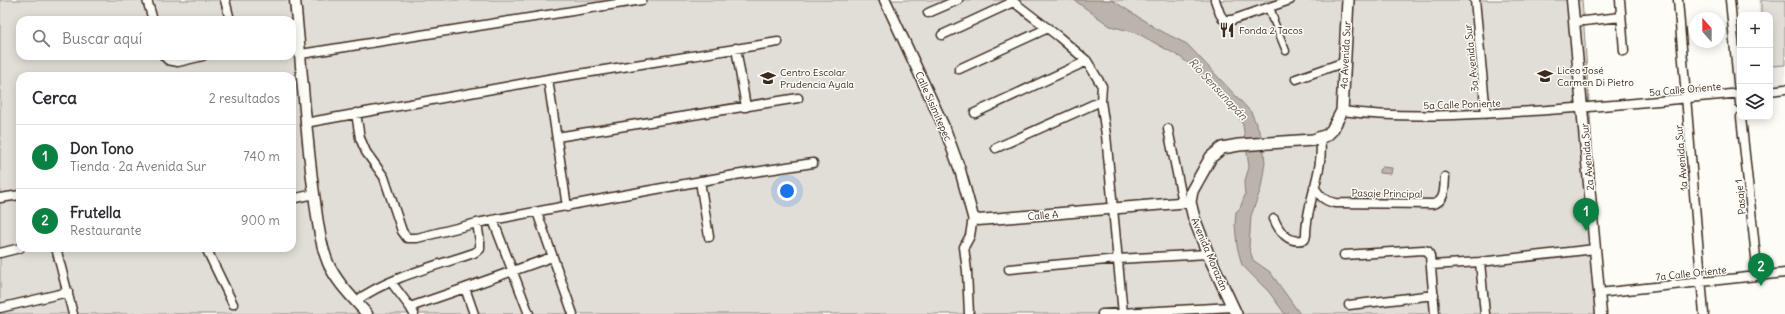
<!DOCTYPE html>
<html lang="es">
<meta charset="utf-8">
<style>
body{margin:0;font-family:Delius,sans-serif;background:#f2f2f3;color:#2b2b33}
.controls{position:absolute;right:12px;top:12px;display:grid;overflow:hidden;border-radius:8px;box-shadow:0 2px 10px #0003}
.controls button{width:36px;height:36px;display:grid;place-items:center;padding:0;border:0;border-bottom:1px solid #e1e1e2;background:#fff;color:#2b2b33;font:20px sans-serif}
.compass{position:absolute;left:1689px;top:12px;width:36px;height:36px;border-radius:50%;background:#fff;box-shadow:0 2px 10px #0003;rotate:339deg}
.you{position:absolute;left:787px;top:191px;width:14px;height:14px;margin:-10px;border:3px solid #fff;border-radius:50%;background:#1a73e8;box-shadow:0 0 0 6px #1a73e833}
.badge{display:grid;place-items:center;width:26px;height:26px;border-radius:50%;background:#0b8043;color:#fff;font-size:13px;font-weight:700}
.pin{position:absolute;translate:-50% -33px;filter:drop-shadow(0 1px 2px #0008)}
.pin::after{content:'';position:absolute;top:21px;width:14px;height:12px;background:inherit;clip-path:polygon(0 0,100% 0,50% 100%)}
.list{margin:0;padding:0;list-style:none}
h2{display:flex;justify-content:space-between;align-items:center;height:52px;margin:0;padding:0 16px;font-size:17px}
h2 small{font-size:13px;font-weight:400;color:#7c7c81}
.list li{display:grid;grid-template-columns:26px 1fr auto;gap:12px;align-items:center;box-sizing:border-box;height:64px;padding:0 16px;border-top:1px solid #e1e1e2}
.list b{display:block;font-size:15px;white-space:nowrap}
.list p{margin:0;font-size:13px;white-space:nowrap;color:#7c7c81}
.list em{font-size:13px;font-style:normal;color:#7c7c81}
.icon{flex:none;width:22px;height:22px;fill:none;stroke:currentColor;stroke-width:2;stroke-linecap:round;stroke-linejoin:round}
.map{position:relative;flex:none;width:1785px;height:314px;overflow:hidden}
.search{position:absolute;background:#fff;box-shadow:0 2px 10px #0003;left:16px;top:16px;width:280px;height:44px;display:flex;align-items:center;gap:10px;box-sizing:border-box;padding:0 14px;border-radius:12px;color:#7c7c81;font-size:15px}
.panel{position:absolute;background:#fff;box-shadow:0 2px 10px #0003;left:16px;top:72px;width:280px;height:180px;border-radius:12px}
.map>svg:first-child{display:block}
.built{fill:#efece7}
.green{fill:#e1ded7;stroke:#8e847a;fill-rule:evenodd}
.water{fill:#bbb4ad;stroke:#887d74}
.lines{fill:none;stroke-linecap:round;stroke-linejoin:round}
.pedestrian-casing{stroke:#3b2a1e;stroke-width:9}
.minor-casing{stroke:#3b2a1e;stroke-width:11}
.tertiary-casing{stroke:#3b2a1e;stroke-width:13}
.secondary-casing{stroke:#3b2a1e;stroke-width:14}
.pedestrian{stroke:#fdfcf7;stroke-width:6}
.minor{stroke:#fdfcf7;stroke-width:8}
.tertiary{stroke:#fdfcf7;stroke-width:10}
.secondary{stroke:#fdfcf7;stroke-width:11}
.labels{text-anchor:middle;stroke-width:3;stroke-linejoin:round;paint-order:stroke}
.poi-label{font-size:10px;fill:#3b2a1e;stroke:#fdfcf7;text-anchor:start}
.street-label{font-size:10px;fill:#3b2a1e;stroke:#fdfcf7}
.water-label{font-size:11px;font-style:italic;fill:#615349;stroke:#fdfcf7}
</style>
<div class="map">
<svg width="1785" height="314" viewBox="0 0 1785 314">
<rect width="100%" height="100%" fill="#fdfcf7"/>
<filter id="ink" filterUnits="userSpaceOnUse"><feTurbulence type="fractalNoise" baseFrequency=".025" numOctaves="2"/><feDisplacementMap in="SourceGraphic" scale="8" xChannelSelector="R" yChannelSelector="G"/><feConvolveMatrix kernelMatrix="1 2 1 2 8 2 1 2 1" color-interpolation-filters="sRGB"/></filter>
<g filter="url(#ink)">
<!-- built -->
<path class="built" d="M1758 0H1785V86L1770 88V15H1759Z"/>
<!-- green -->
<path class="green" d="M0 0H1582L1604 314H0ZM20 20H292V56H20ZM20 76H292V248H20Z
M1761 0H1785V65L1770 66V15H1761Z"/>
<!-- water -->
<path class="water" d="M1074 0H1112L1157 29 1187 44 1251 112 1263 140 1265 163 1261 188 1251 216 1249 247 1253 260 1270 272 1300 314H1285L1269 292 1242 265 1237 246 1235 225 1236 212 1240 208 1245 195 1244 184 1249 167 1243 125 1240 119 1228 103 1192 66 1180 57 1137 33 1110 26Z
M1382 167 1392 168 1391 174 1379 173V170Z"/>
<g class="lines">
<defs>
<path id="pedestrian" d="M1273 19 1286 51"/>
<path id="minor" d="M147 0 153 20
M225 0 230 20
M1011 0 1059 37 1087 61 1102 86 1101 101 1106 135 1123 314
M1215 0 1220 14 1224 20H1232L1290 0
M1475 0 1486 114
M1620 0 1624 51
M1678 0 1704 314
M1730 0 1740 103
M1269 7 1273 19
M928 13 958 0
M1575 22 1621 17
M942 35 1013 2
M736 48 746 107
M301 54 642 0
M164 56 168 60 178 62 203 56
M959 69 1048 28
M548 79 567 207
M1296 79 1345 62
M1770 91 1785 89
M1342 111C1404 119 1469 115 1532 111 1601 107 1671 100 1740 93
M356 113 360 138 366 152 384 177 402 231 407 238H417L477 223 618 196 735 175 813 163
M975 113 1087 61
M1741 117 1758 276
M305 123 548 79 778 42
M1168 129 1183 203
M557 137 798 98
M996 148 1101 101
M700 181 709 237
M1314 187C1320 196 1324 201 1335 203L1433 204C1446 201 1444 188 1445 177
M0 198 20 195
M292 199 314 194
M537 212 573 314
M1274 219C1279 231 1289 245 1305 239L1306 235C1306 201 1325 171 1320 138
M493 220 529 314
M56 248 73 314
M206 248 233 304
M0 253 20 248
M1344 255 1423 250 1428 251 1430 256 1435 314
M1480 262 1485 314
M1431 265 1480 262 1595 249
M1009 269 1118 259 1208 254
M391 282 410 307
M465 288 552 257
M1599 293 1785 273
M356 301C389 277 436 266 474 253L480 249V242L477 223
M1349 305 1434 295
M0 308 68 292
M414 314 410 307 465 288 474 314
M969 314 967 271 964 247 970 236 973 217
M1102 314 1233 307"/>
<path id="tertiary" d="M295 0C301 60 305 120 312 179 316 206 318 238 328 263 337 283 353 298 367 314
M885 0 945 129 960 170 973 217 978 220 1190 202
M1572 0 1601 314"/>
<path id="secondary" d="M1236 314 1208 254 1194 218 1190 202 1192 191 1211 157 1222 148 1239 145 1313 140 1327 135 1332 130 1342 111 1348 0"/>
</defs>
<!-- pedestrian casing -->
<use href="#pedestrian" class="pedestrian-casing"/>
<!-- minor casing -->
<use href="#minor" class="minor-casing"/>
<!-- tertiary casing -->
<use href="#tertiary" class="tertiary-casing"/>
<!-- secondary casing -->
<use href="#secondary" class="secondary-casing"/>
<!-- pedestrian -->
<use href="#pedestrian" class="pedestrian"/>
<!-- minor -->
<use href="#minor" class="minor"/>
<!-- tertiary -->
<use href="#tertiary" class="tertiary"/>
<!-- secondary -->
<use href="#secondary" class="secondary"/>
</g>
</g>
<!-- icons -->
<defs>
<symbol id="restaurant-bare" viewBox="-9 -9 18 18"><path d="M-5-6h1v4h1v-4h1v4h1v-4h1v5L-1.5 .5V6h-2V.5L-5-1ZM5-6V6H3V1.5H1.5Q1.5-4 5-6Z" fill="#3b2a1e" stroke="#fdfcf7" stroke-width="2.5" paint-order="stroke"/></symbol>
<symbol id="school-bare" viewBox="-9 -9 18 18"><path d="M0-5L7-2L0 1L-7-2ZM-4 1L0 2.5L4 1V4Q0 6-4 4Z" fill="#3b2a1e" stroke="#fdfcf7" stroke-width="2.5" paint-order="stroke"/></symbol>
</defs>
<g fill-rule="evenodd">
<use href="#restaurant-bare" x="1216" y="19" width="22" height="22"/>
<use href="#school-bare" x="1534" y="65" width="22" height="22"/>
<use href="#school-bare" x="757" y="67" width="22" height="22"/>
</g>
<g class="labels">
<!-- poi labels -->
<g class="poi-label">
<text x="1239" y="34">Fonda 2 Tacos</text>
<text x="1557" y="74">Liceo José<tspan x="1557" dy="12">Carmen Di Pietro</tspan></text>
<text x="780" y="76">Centro Escolar<tspan x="780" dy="12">Prudencia Ayala</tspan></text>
</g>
<!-- street labels -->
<g class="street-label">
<text transform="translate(1345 55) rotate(-87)" y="4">4a Avenida Sur</text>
<text transform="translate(1471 58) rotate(-96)" y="4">3a Avenida Sur</text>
<text transform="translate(1685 89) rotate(-5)" y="4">5a Calle Oriente</text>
<text transform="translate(1462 104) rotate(-2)" y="4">5a Calle Poniente</text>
<text transform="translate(934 106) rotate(66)" y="4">Calle Sisimitepec</text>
<text transform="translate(1587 157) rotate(-95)" y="4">2a Avenida Sur</text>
<text transform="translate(1681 158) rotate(-95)" y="4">1a Avenida Sur</text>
<text transform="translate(1387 193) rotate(1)" y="4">Pasaje Principal</text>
<text transform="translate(1740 197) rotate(-96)" y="4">Pasaje 1</text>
<text transform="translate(1043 215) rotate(-5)" y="4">Calle A</text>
<text transform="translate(1210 254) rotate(67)" y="4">Avenida Morazán</text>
<text transform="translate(1691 273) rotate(-6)" y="4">7a Calle Oriente</text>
</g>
<!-- water labels -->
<g class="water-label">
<text transform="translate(1218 89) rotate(47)" y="4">Río Sensunapán</text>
</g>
</g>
</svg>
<div class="controls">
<button>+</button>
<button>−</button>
<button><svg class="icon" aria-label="layers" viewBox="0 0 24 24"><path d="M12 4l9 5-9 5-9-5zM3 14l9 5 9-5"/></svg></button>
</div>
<svg class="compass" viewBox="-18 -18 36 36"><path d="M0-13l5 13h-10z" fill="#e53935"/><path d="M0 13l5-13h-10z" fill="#7c7c81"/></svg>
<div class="you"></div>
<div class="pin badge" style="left:1586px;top:231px">1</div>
<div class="pin badge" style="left:1761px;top:286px">2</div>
<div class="search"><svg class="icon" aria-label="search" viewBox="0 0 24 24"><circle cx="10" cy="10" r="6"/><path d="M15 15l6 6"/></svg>Buscar aquí</div>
<section class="panel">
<h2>Cerca<small>2 resultados</small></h2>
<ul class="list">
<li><span class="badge">1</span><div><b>Don Tono</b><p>Tienda · 2a Avenida Sur</p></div><em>740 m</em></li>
<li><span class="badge">2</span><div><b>Frutella</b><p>Restaurante</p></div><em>900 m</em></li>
</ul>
</section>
</div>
